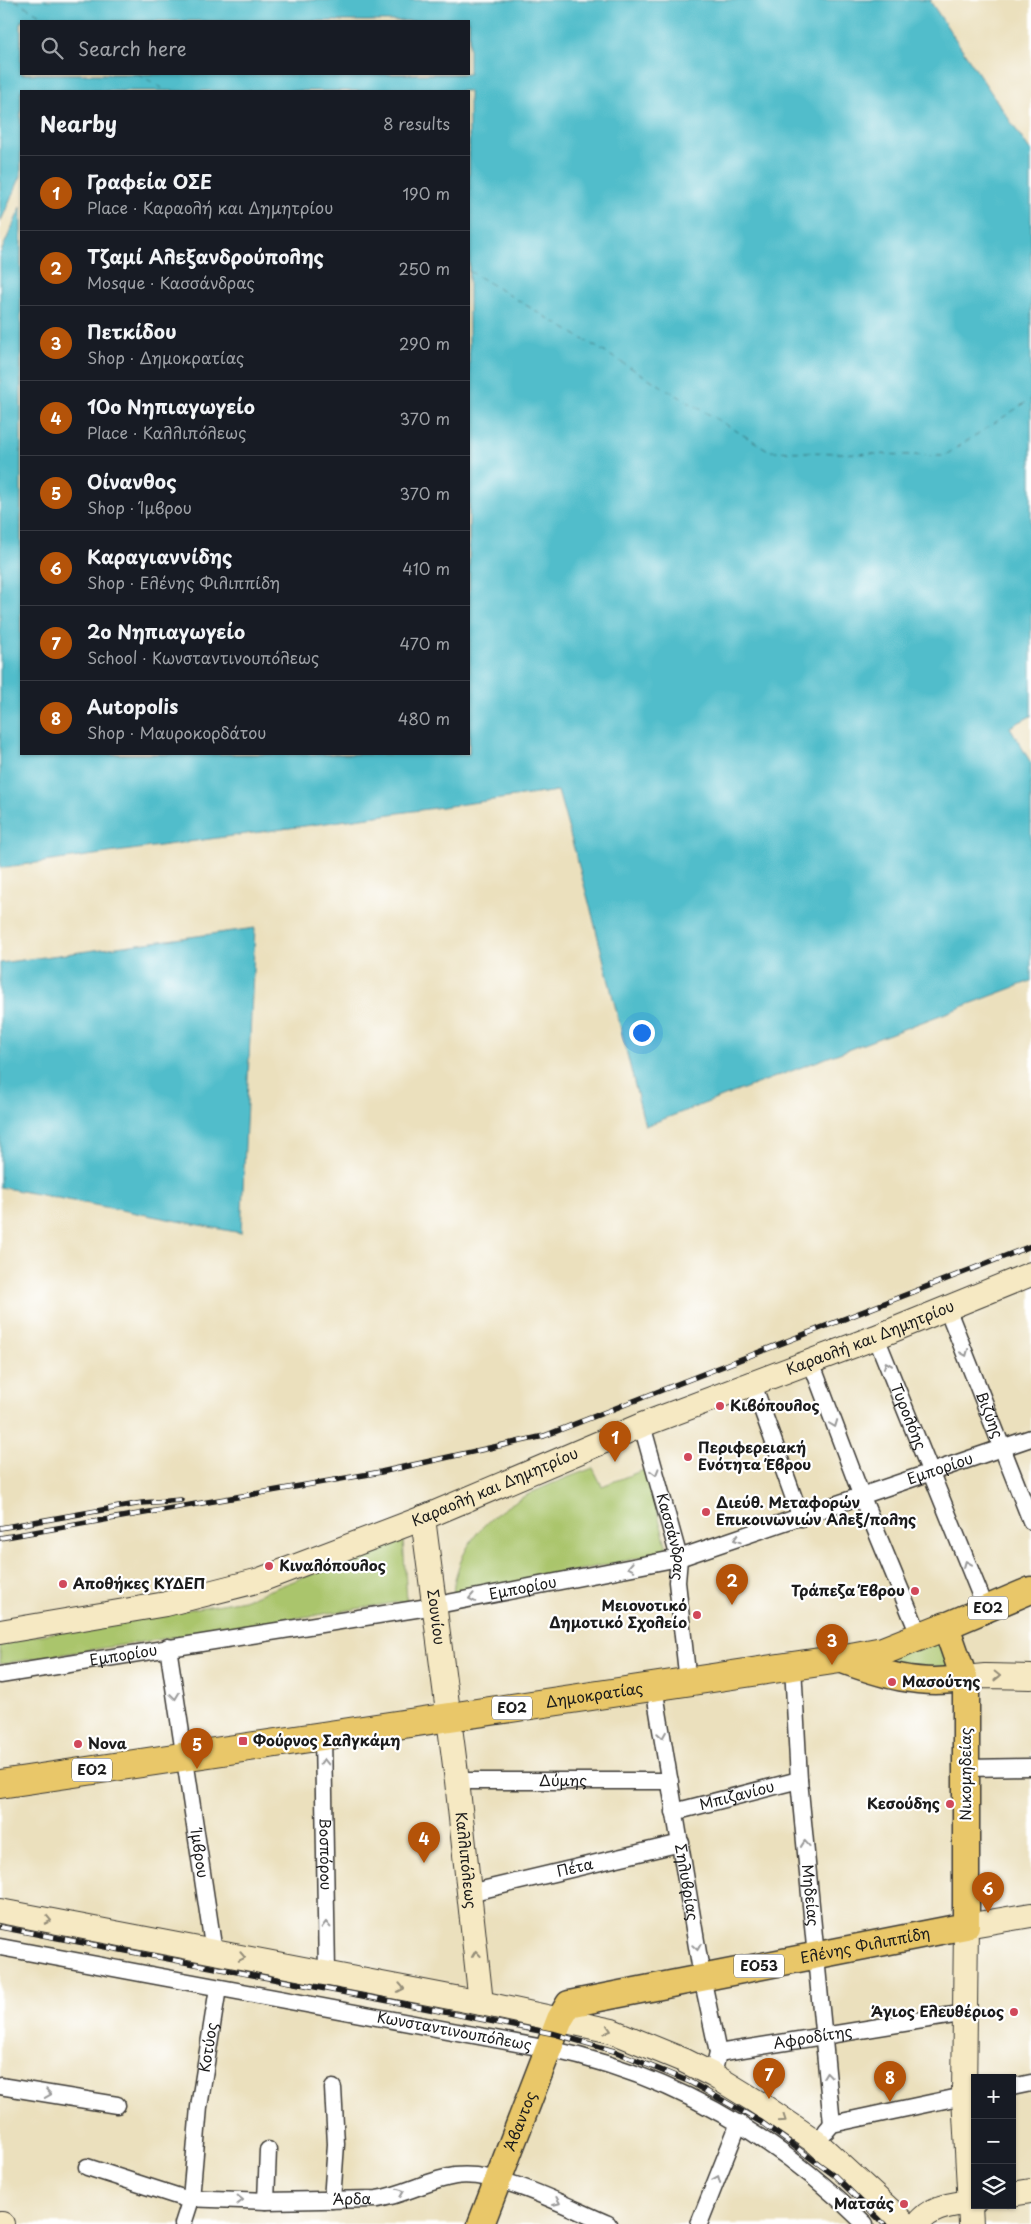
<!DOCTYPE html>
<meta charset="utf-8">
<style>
body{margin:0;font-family:"Playpen Sans",sans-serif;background:#242831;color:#f1f3f6}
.controls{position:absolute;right:15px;bottom:15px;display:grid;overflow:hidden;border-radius:0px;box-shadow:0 1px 4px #0004}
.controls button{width:45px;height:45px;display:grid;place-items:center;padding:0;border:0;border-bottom:1px solid #363941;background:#171b24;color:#f1f3f6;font:25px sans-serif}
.you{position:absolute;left:641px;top:1032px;width:18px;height:18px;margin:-12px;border:4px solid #fff;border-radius:50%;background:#1a73e8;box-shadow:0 0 0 8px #1a73e833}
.badge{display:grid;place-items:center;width:32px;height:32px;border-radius:50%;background:#b45309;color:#fff;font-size:16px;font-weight:700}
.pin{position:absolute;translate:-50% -41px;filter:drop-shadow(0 1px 2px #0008)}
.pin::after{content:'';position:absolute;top:26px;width:18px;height:15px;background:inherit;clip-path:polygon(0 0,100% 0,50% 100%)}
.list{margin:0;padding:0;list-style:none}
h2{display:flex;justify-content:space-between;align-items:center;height:65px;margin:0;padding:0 20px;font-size:21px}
h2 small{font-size:16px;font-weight:400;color:#9ea1a6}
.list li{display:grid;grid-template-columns:32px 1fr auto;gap:15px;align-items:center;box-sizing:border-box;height:75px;padding:0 20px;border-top:1px solid #363941}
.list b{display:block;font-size:19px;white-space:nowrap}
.list p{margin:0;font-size:16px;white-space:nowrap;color:#9ea1a6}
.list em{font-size:16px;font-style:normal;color:#9ea1a6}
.icon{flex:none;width:28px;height:28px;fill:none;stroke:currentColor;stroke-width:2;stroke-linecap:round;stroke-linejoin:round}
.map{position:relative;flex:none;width:1031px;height:2224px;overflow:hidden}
.search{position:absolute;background:#171b24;box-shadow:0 1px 4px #0004;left:20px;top:20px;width:450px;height:55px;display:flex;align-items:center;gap:12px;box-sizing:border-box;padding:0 18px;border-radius:0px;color:#9ea1a6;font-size:19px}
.panel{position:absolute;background:#171b24;box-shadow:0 1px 4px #0004;left:20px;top:90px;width:450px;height:665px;border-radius:0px}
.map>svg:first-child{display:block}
.green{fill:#aac56c;stroke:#637044}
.water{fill:#51bdcb;stroke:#366c74;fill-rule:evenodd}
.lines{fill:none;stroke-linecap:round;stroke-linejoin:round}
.ferry{stroke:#34646b;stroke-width:1;stroke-dasharray:6 5;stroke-linecap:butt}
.street-casing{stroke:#3b3934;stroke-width:19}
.secondary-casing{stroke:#3b3934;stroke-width:26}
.primary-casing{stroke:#3b3934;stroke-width:29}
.highway-casing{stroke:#3b3934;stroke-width:30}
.street{stroke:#fff;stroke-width:16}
.secondary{stroke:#f6e9c3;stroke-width:24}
.primary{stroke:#e9c769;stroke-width:26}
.highway{stroke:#e9c769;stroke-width:28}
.rail-casing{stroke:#1c1c1c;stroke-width:5.5}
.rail{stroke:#fff;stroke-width:4;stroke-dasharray:11;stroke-linecap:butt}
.oneway{stroke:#999}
.oneway2{stroke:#948d78}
.poi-dot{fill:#d1495b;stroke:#fff;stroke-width:2}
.labels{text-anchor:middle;stroke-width:4.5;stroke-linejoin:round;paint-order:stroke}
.shield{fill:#fff;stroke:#606060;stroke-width:1}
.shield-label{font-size:14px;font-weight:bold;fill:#1c1c1c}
.street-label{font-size:15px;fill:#1c1c1c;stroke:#fff}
.poi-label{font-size:15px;font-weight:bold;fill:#1c1c1c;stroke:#fff;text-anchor:start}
</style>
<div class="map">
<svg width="1031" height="2224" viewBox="0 0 1031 2224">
<rect width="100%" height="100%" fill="#fff"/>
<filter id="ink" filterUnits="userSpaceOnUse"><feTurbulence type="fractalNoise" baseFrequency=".02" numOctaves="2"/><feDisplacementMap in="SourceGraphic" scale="10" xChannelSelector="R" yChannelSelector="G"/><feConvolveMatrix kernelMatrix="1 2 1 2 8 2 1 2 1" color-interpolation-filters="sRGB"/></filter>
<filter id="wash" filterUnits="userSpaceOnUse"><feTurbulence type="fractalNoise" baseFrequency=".0096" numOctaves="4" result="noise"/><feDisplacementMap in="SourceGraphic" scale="20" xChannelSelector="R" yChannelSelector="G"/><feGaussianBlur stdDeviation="1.12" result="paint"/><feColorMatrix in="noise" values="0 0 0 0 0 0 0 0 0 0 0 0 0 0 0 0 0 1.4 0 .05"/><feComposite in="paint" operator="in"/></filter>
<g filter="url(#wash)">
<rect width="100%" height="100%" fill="#ebe0bd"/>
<!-- green -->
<path class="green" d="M593 1468 602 1486 646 1469 668 1552 454 1596C452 1587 456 1575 459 1566 479 1507 540 1488 593 1468Z
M403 1539 407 1601 0 1664V1642L244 1600Z
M942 1635 953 1672 890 1671 884 1657Z"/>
<!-- water -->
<path class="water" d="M0 0H932L930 1 1031 152V716L1010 727 1031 763V981L645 1126 591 910 558 791 0 868V254L21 207V754H469V91H21V176L0 223ZM21 21H469V74H21Z
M255 928 241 1233 0 1187V963Z"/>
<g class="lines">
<!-- ferry -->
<path class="ferry" d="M15 0 50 21
M138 74 167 91
M469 271 770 451 944 456 1031 399"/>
</g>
</g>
<g filter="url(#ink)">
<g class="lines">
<defs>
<g id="street">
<path id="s1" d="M947 1308 1031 1521"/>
<path id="s2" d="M876 1337 986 1609"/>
<path d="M811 1362 862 1497 920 1637"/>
<path d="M753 1384 801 1518"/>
<path id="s3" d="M642 1425 679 1558 677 1582 688 1682"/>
<path id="s4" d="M168 1647 214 1952"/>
<path id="s5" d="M793 1666 799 1780 832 2124"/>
<path id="s6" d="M0 1675 422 1608 679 1558 1031 1438"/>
<path id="s7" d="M654 1687 702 1977 718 2053 713 2075"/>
<path id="s8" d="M323 1735 327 1973"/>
<path d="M966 1768 1031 1767"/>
<path id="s9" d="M457 1781H670"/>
<path id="s10" d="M674 1812 799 1780"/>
<path id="s11" d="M469 1893 681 1843"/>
<path id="s12" d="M0 1947 549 2049C673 2075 776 2135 865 2224"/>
<path id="s13" d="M718 2053 966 2013"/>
<path d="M0 2086 117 2105"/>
<path d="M1012 2087 1031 2083"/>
<path d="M826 2131 832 2124 973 2094"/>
<path id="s14" d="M87 2167 183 2198 266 2201 377 2199C404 2195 428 2180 455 2176 500 2170 567 2207 608 2224"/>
<path d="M332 2200 336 2144 333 2088"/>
<path d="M266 2201 268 2150"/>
<path id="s15" d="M183 2224 191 2199 199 2107 218 1988"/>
<path d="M699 2224 739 2123"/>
</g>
<g id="secondary">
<path id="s16" d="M423 1518 457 1781 481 2003"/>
<path id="s17" d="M0 1632 166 1604 260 1580 423 1518 642 1425 876 1337 1031 1274"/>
<path d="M964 1678 985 1676 1031 1677"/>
<path d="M0 1911 481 2003 612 2031 683 2060 713 2075 757 2102 816 2142 905 2224"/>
<path d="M1012 2194 1031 2191"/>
<path d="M0 2224H2"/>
<path d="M918 2224C931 2205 954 2205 975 2201"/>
<path d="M971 2224 964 2096 966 1926 1031 1915"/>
</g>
<g id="primary">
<path d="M840 1659C880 1674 921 1687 964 1678"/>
<path id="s18" d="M481 2224 560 2019 569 2004 966 1926V1693L964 1678 946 1626 1031 1590"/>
</g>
<g id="highway">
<path id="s19" d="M0 1784 840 1659 883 1651 946 1626"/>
</g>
</defs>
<!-- street casing -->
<use href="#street" class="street-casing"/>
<!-- secondary casing -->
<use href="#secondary" class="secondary-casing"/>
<!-- primary casing -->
<use href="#primary" class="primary-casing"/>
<!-- highway casing -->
<use href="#highway" class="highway-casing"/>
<!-- street -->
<use href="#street" class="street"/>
<!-- secondary -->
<use href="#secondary" class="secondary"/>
<!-- primary -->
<use href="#primary" class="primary"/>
<!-- highway -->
<use href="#highway" class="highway"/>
<defs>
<path id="rail" d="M0 1528 142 1503 181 1500
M0 1538 381 1472 544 1436 1031 1246
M0 1927 384 2000 555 2034 614 2051 690 2082 761 2122 834 2175 884 2224"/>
</defs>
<!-- rail casing -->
<use href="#rail" class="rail-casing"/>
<!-- rail -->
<use href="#rail" class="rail"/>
</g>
<!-- one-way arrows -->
<defs><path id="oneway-chevron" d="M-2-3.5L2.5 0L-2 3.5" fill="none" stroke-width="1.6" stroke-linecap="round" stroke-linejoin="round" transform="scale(1.25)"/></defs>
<g class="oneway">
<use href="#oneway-chevron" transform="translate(965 1353) rotate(68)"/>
<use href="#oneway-chevron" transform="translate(887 1365) rotate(-112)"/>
<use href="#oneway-chevron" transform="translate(834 1424) rotate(69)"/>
<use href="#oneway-chevron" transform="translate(655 1472) rotate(74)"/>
<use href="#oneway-chevron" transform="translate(737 1539) rotate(162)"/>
<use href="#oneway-chevron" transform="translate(967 1564) rotate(-112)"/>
<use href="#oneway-chevron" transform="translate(631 1567) rotate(169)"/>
<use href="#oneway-chevron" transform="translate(472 1598) rotate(169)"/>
<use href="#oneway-chevron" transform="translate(175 1696) rotate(82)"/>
<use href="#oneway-chevron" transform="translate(662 1735) rotate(81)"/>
<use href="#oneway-chevron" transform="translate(324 1762) rotate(-91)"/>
<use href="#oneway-chevron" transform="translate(805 1844) rotate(-95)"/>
<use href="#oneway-chevron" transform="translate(326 1925) rotate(-91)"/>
<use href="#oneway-chevron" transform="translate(697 1947) rotate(81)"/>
<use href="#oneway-chevron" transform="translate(827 2075) rotate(-96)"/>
<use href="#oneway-chevron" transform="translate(48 2094) rotate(9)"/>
<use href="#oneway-chevron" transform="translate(717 2179) rotate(-68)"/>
<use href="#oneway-chevron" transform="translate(401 2192) rotate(-21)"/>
<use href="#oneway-chevron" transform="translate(240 2200) rotate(1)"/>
<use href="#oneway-chevron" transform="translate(557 2202) rotate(23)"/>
</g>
<g class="oneway2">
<use href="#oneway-chevron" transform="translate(997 1676) rotate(1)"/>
<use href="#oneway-chevron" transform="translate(48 1920) rotate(11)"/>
<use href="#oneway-chevron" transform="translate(476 1954) rotate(-96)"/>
<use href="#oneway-chevron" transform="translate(242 1957) rotate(11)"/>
<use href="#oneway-chevron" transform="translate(401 1988) rotate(11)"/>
<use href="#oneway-chevron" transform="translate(608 2030) rotate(17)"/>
<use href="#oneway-chevron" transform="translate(783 2119) rotate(34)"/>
</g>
</g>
<!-- markers -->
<g class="poi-dot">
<circle cx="720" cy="1406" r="5"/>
<circle cx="688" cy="1457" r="5"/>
<circle cx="706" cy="1512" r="5"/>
<circle cx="269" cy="1566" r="5"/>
<circle cx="63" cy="1584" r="5"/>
<circle cx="915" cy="1591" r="5"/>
<circle cx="697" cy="1615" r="5"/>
<circle cx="892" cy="1682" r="5"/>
<rect x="238" y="1736" width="10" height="10" rx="2.5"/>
<circle cx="78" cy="1744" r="5"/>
<circle cx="950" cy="1804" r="5"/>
<circle cx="1014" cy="2012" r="5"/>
<circle cx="904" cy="2204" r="5"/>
</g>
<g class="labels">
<!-- shield labels -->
<g class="shield">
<rect x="968" y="1596.5" width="40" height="23" rx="4"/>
<rect x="492" y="1696.5" width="40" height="23" rx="4"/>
<rect x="72" y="1758.5" width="40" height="23" rx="4"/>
<rect x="734" y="1954.5" width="50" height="23" rx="4"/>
</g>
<g class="shield-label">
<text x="988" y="1613">ΕΟ2</text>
<text x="512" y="1713">ΕΟ2</text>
<text x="92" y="1775">ΕΟ2</text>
<text x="759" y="1971">ΕΟ53</text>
</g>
<!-- street labels -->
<g class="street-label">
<text dy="5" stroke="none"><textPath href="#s17" startOffset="922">Καραολή και Δημητρίου</textPath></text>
<text dy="5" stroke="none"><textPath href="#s1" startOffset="115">Βιζύης</textPath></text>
<text dy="5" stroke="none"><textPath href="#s2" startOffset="86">Τυρολόης</textPath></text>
<text dy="5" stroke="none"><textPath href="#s6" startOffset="965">Εμπορίου</textPath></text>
<text dy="5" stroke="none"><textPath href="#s17" startOffset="518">Καραολή και Δημητρίου</textPath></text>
<text dy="5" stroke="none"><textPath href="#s3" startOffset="116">Κασσάνδρας</textPath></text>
<text dy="5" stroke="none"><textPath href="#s6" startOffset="530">Εμπορίου</textPath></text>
<text dy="5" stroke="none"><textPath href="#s16" startOffset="100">Σουνίου</textPath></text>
<text dy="5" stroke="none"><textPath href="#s6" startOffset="125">Εμπορίου</textPath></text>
<text dy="5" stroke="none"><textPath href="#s19" startOffset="601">Δημοκρατίας</textPath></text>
<text transform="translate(966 1774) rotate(-90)" y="5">Νικομηδείας</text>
<text dy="5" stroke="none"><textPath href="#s9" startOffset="106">Δύμης</textPath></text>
<text dy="5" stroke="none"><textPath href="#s10" startOffset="65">Μπιζανίου</textPath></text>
<text dy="5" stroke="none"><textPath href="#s4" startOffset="209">Ίμβρου</textPath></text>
<text dy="5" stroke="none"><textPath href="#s8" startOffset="119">Βοσπόρου</textPath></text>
<text dy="5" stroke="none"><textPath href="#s16" startOffset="345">Καλλιπόλεως</textPath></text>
<text dy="5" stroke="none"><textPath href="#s11" startOffset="109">Πέτα</textPath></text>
<text dy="5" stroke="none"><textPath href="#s7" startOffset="198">Σηλυβρίας</textPath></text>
<text dy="5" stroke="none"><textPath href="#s5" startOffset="230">Μηδείας</textPath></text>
<text dy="5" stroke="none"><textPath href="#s18" startOffset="539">Ελένης Φιλιππίδη</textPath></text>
<text dy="5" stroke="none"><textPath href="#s12" startOffset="462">Κωνσταντινουπόλεως</textPath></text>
<text dy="5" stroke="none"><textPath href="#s13" startOffset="96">Αφροδίτης</textPath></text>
<text dy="5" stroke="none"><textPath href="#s15" startOffset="179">Κοτύος</textPath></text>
<text dy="5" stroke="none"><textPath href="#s18" startOffset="110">Άβαντος</textPath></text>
<text dy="5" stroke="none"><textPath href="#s14" startOffset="270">Άρδα</textPath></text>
</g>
<!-- poi labels -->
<g class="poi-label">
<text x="730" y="1411">Κιβόπουλος</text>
<text x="698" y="1453">Περιφερειακή<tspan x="698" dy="17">Ενότητα Έβρου</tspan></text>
<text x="716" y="1508">Διεύθ. Μεταφορών<tspan x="716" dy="17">Επικοινωνιών Αλεξ/πολης</tspan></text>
<text x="279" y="1571">Κιναλόπουλος</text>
<text x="73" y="1589">Αποθήκες ΚΥΔΕΠ</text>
<text x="905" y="1596" text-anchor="end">Τράπεζα Έβρου</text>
<text x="687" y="1611" text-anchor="end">Μειονοτικό<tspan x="687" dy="17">Δημοτικό Σχολείο</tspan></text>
<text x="902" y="1687">Μασούτης</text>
<text x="253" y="1746">Φούρνος Σαλγκάμη</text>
<text x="88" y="1749">Nova</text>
<text x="940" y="1809" text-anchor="end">Κεσούδης</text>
<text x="1004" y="2017" text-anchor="end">Άγιος Ελευθέριος</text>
<text x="894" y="2209" text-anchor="end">Ματσάς</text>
</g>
</g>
</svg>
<div class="controls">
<button>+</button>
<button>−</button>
<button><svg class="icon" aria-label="layers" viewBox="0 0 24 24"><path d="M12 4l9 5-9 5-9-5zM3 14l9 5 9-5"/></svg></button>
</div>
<div class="you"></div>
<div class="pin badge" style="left:615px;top:1462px">1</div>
<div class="pin badge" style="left:732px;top:1605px">2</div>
<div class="pin badge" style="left:832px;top:1665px">3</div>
<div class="pin badge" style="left:424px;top:1863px">4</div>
<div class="pin badge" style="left:197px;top:1769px">5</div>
<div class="pin badge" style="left:988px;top:1913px">6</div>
<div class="pin badge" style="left:769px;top:2099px">7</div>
<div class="pin badge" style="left:890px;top:2102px">8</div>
<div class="search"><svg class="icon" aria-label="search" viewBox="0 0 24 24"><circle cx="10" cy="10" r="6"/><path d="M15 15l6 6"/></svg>Search here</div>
<section class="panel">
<h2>Nearby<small>8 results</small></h2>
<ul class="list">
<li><span class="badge">1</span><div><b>Γραφεία ΟΣΕ</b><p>Place · Καραολή και Δημητρίου</p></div><em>190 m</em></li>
<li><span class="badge">2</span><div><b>Tζαμί Αλεξανδρούπολης</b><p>Mosque · Κασσάνδρας</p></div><em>250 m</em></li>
<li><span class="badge">3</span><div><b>Πετκίδου</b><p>Shop · Δημοκρατίας</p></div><em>290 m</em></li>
<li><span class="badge">4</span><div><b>10ο Νηπιαγωγείο</b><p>Place · Καλλιπόλεως</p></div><em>370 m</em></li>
<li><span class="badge">5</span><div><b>Οίνανθος</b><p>Shop · Ίμβρου</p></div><em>370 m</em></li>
<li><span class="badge">6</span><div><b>Καραγιαννίδης</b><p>Shop · Ελένης Φιλιππίδη</p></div><em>410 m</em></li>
<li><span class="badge">7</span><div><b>2ο Νηπιαγωγείο</b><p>School · Κωνσταντινουπόλεως</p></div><em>470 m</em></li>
<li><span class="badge">8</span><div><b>Autopolis</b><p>Shop · Μαυροκορδάτου</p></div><em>480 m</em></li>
</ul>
</section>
</div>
